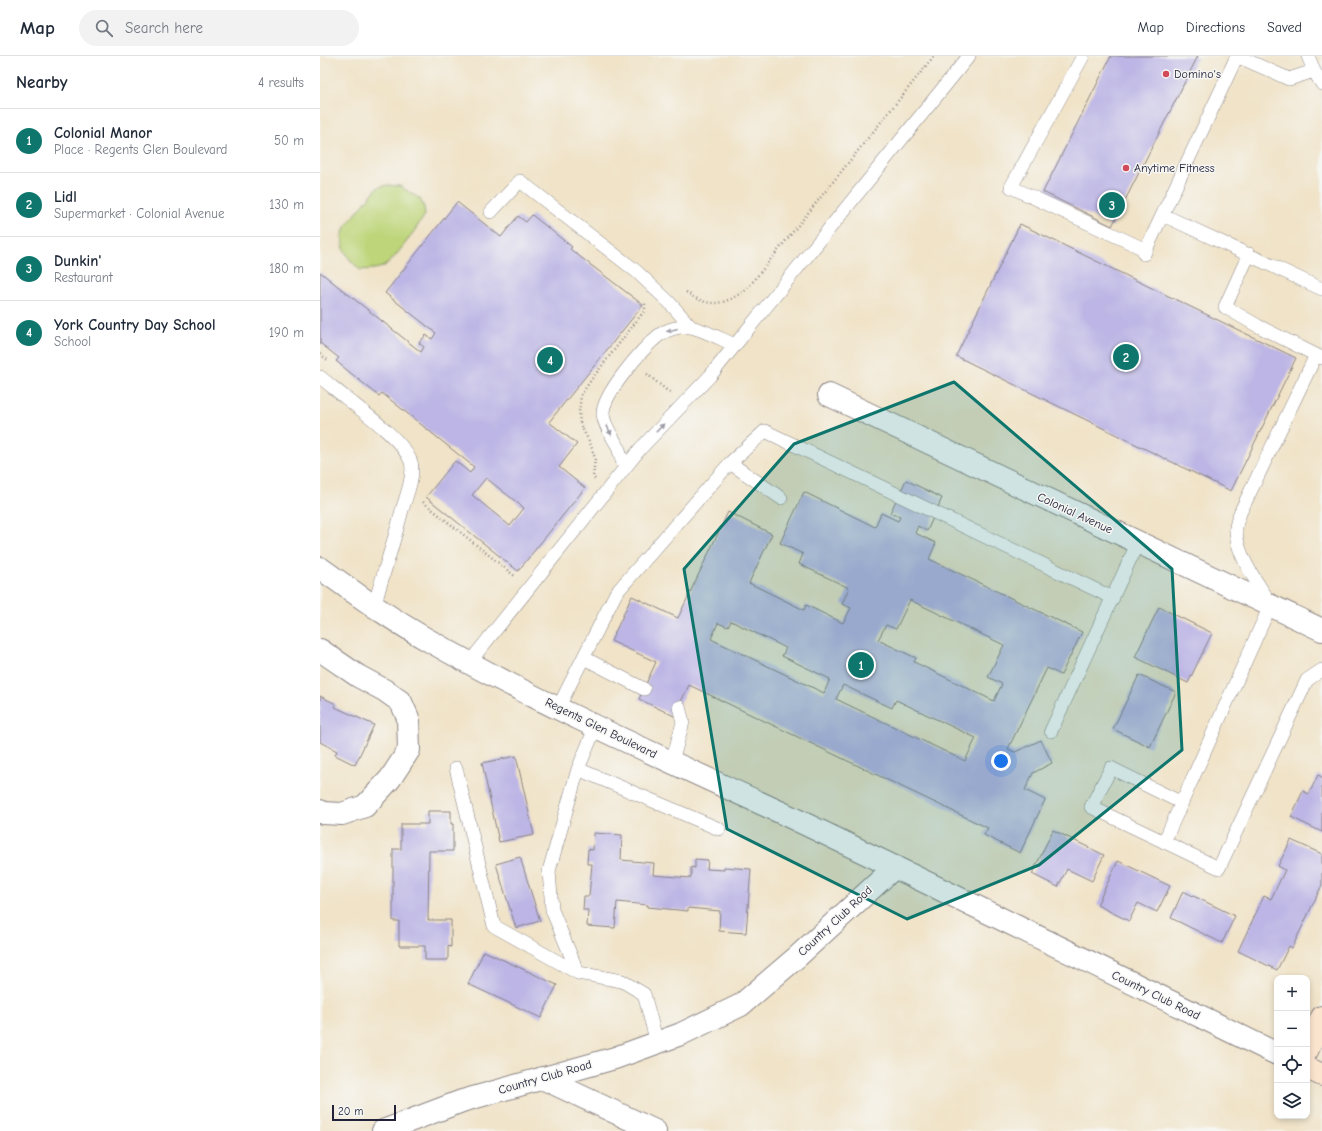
<!DOCTYPE html>
<meta charset="utf-8">
<style>
body{margin:0;font-family:"Comic Neue",sans-serif;background:#f2f2f3;color:#1f2937}
.controls{position:absolute;right:12px;bottom:12px;display:grid;overflow:hidden;border-radius:8px;box-shadow:0 2px 6px #0003}
.controls button{width:36px;height:36px;display:grid;place-items:center;padding:0;border:0;border-bottom:1px solid #e0e1e3;background:#fff;color:#1f2937;font:20px sans-serif}
.scale{position:absolute;left:12px;bottom:10px;width:64px;box-sizing:border-box;padding-left:4px;border:2px solid #22223b;border-top:0;font-size:11px;line-height:14px;white-space:nowrap;color:#22223b;-webkit-text-stroke:3px #f6f6f2;paint-order:stroke}
.you{position:absolute;left:681px;top:705px;width:14px;height:14px;margin:-10px;border:3px solid #fff;border-radius:50%;background:#1a73e8;box-shadow:0 0 0 6px #1a73e833}
.badge{display:grid;place-items:center;width:26px;height:26px;border-radius:50%;background:#0f766e;color:#fff;font-size:13px;font-weight:700}
.pin{position:absolute;translate:-50% -50%;border:2px solid #fff;box-shadow:0 1px 4px #0006}
.list{margin:0;padding:0;list-style:none}
h2{display:flex;justify-content:space-between;align-items:center;height:52px;margin:0;padding:0 16px;font-size:17px}
h2 small{font-size:13px;font-weight:400;color:#747a83}
.list li{display:grid;grid-template-columns:26px 1fr auto;gap:12px;align-items:center;box-sizing:border-box;height:64px;padding:0 16px;border-top:1px solid #e0e1e3}
.list b{display:block;font-size:15px;white-space:nowrap}
.list p{margin:0;font-size:13px;white-space:nowrap;color:#747a83}
.list em{font-size:13px;font-style:normal;color:#747a83}
.icon{flex:none;width:22px;height:22px;fill:none;stroke:currentColor;stroke-width:2;stroke-linecap:round;stroke-linejoin:round}
.map{position:relative;flex:none;width:1002px;height:1075px;overflow:hidden}
header{display:flex;align-items:center;gap:24px;box-sizing:border-box;height:56px;padding:0 20px;background:#fff;border-bottom:1px solid #e0e1e3}
header strong{font-size:19px}
nav{display:flex;gap:22px;margin-inline-start:auto;font-size:14px}
.search{width:280px;height:36px;background:#f2f2f3;display:flex;align-items:center;gap:10px;box-sizing:border-box;padding:0 14px;border-radius:22px;color:#747a83;font-size:15px}
main{display:flex}
aside{flex:1;background:#fff}
.map>svg:first-child{display:block}
.green{fill:#bed579;stroke:#707c5a}
.building{fill:#bcb5e5;fill-rule:evenodd}
.lines{fill:none;stroke-linecap:round;stroke-linejoin:round}
.service-casing{stroke:#898282;stroke-width:14}
.minor-casing{stroke:#898282;stroke-width:24}
.secondary-casing{stroke:#898282;stroke-width:24}
.path{stroke:#898282;stroke-width:2.5;stroke-dasharray:1 3;stroke-linecap:butt}
.service{stroke:#fff;stroke-width:13}
.minor{stroke:#fff;stroke-width:22}
.secondary{stroke:#fbe5cf;stroke-width:22}
.oneway{fill:#9c9ca7}
.marked{fill:#0f766e;fill-opacity:0.2;stroke:#0f766e;stroke-width:3;stroke-linejoin:round}
.poi-dot{fill:#d1495b;stroke:#f6f6f2;stroke-width:1.5}
.labels{text-anchor:middle;stroke-width:3;stroke-linejoin:round;paint-order:stroke}
.poi-label{font-size:12px;fill:#22223b;stroke:#f6f6f2;text-anchor:start}
.street-label{font-size:12px;fill:#22223b;stroke:#f6f6f2}
</style>
<header>
<strong>Map</strong>
<div class="search"><svg class="icon" aria-label="search" viewBox="0 0 24 24"><circle cx="10" cy="10" r="6"/><path d="M15 15l6 6"/></svg>Search here</div>
<nav><a>Map</a><a>Directions</a><a>Saved</a></nav>
</header>
<main>
<aside>
<h2>Nearby<small>4 results</small></h2>
<ul class="list">
<li><span class="badge">1</span><div><b>Colonial Manor</b><p>Place · Regents Glen Boulevard</p></div><em>50 m</em></li>
<li><span class="badge">2</span><div><b>Lidl</b><p>Supermarket · Colonial Avenue</p></div><em>130 m</em></li>
<li><span class="badge">3</span><div><b>Dunkin'</b><p>Restaurant</p></div><em>180 m</em></li>
<li><span class="badge">4</span><div><b>York Country Day School</b><p>School</p></div><em>190 m</em></li>
</ul>
</aside>
<div class="map">
<svg width="1002" height="1075" viewBox="0 0 1002 1075">
<rect width="100%" height="100%" fill="#f6f6f2"/>
<filter id="ink" filterUnits="userSpaceOnUse"><feTurbulence type="fractalNoise" baseFrequency=".025" numOctaves="2"/><feDisplacementMap in="SourceGraphic" scale="8" xChannelSelector="R" yChannelSelector="G"/><feConvolveMatrix kernelMatrix="1 2 1 2 8 2 1 2 1" color-interpolation-filters="sRGB"/></filter>
<filter id="wash" filterUnits="userSpaceOnUse"><feTurbulence type="fractalNoise" baseFrequency=".012" numOctaves="4" result="noise"/><feDisplacementMap in="SourceGraphic" scale="16" xChannelSelector="R" yChannelSelector="G"/><feGaussianBlur stdDeviation="0.9" result="paint"/><feColorMatrix in="noise" values="0 0 0 0 0 0 0 0 0 0 0 0 0 0 0 0 0 1.4 0 .05"/><feComposite in="paint" operator="in"/></filter>
<g filter="url(#wash)">
<rect width="100%" height="100%" fill="#f0e3c8"/>
<!-- green -->
<path class="green" d="M67 129 80 130 100 143 104 151 105 159C97 171 75 204 64 210 57 214 48 213 40 214L31 205 24 194 22 181 25 171 57 132Z"/>
<g id="blocks">
<!-- building -->
<path class="building" d="M791 0H878L792 170 723 136Z
M137 146 181 181 198 160 206 166 212 159 252 191 250 193 323 249 229 366 257 388 239 411 265 432 198 515 106 441 135 405 150 417 154 411 62 337 59 340 38 323 16 305 19 302 0 287V216L101 296 104 291 99 287 106 279 112 283 116 277 65 237ZM166 422 204 452 190 470 152 439Z
M700 168 976 302 911 435 636 300Z
M586 424 622 442 607 475 598 470 595 477 616 487 609 503 762 576 741 619 727 612 688 693 695 696 721 684 732 707 713 717 705 734 725 744 700 797 664 779 668 772 369 629 354 660 319 643 336 606 291 585 312 540 358 562 408 456 452 478 429 527 484 554 486 549 523 567 531 552 522 548 529 532 479 508 483 498 460 487 484 436 555 471 561 457 578 465 580 461 570 457ZM590 544 684 589 668 621 682 628 674 645 594 606 596 602 558 584 566 569 576 573ZM411 565 466 592 462 600 510 623 504 637 391 583 398 567 408 571ZM523 629 572 652 576 644 656 682 645 705 516 643Z
M839 551 892 577 868 627 815 601Z
M819 619 856 636 830 691 793 673Z
M0 640 16 648 15 651 54 669 35 709 15 699 17 695 0 686Z
M196 700 214 779 179 786 162 707Z
M998 719 1002 721V776L971 761 983 735 989 738Z
M108 755H131V768H133V795H109L108 864H131V891L128 890V904H105V890H79V865H73V793H81V768H108Z
M733 774 784 799 772 825 747 813 738 831 712 818Z
M274 777 302 779 301 804 334 807 333 819 371 822V811L375 812V803L388 804 387 813 404 814V811L431 813 426 877 399 875 400 855 368 852V855L328 851V849L297 846 295 872 267 870 268 854H263L264 840H269L272 808H267L268 793 273 794Z
M971 784 1002 798V829L972 892 969 890 957 914 918 895 944 840 951 843 965 814 958 810Z
M200 801 220 865 196 872 176 808Z
M798 805 850 830 837 856 818 847 809 865 777 849Z
M863 835 915 860 902 887 851 862Z
M164 895 237 929 221 962 148 928Z"/>
</g>
</g>
<g filter="url(#ink)">
<use href="#blocks" fill-opacity="0" stroke="#898282" stroke-width="1"/>
<g class="lines">
<defs>
<path id="service" d="M763 0 691 131 826 194
M917 0 969 23 994 15
M988 0 994 15 1002 28
M171 156 200 125 316 215 349 246 371 271
M843 159 1002 233
M824 198 917 0
M929 198 905 251 938 270 1002 302
M0 321C9 328 17 335 26 342 45 357 83 384 91 406 95 419 86 441 82 454 74 486 63 518 54 551
M410 407 461 442
M305 412C302 405 300 398 298 391 293 381 284 370 283 358 282 339 323 292 338 280 347 273 360 270 370 271 380 272 405 285 415 289
M264 602 324 633
M149 607 320 393 390 320 649 0
M238 652 296 537 410 407 445 375 793 542
M731 675 818 486
M352 706 363 666 359 651
M136 712 174 870 258 917 302 925 324 938 337 987
M258 713 399 773
M862 747 791 712 771 751 899 812 987 624 1002 614
M844 786 951 548C937 526 918 502 916 476 915 470 918 463 920 457L996 299
M258 917 232 854 229 815 258 713 276 670"/>
<path id="minor" d="M509 339 1002 574
M0 512C35 537 70 563 108 584 222 649 343 702 462 757 628 836 792 917 957 998
M0 594 38 620 64 634 81 646 88 662 89 694 70 723 45 750 22 758 3 757 0 755
M222 1022 335 1075
M63 1075 142 1045 295 1002 361 978 421 949 477 901 575 811"/>
<path id="secondary" d="M987 995 1002 961
M987 1012 1002 1019"/>
</defs>
<!-- service casing -->
<use href="#service" class="service-casing"/>
<!-- minor casing -->
<use href="#minor" class="minor-casing"/>
<!-- secondary casing -->
<use href="#secondary" class="secondary-casing"/>
<!-- path -->
<path class="path" d="M366 236C390 253 404 249 427 233L614 0
M0 298 9 305
M327 318 350 337
M275 423 273 421 275 402 270 387 260 368 259 356 261 339 271 324 325 254V247
M103 446 196 521"/>
<!-- service -->
<use href="#service" class="service"/>
<!-- minor -->
<use href="#minor" class="minor"/>
<!-- secondary -->
<use href="#secondary" class="secondary"/>
</g>
<!-- one-way arrows -->
<defs><path id="oneway-solid" d="M-6-.8H1V-3.2L6.5 0L1 3.2V.8H-6Z"/></defs>
<g class="oneway">
<use href="#oneway-solid" transform="translate(352 274) rotate(165)"/>
<use href="#oneway-solid" transform="translate(340 372) rotate(-46)"/>
<use href="#oneway-solid" transform="translate(289 374) rotate(64)"/>
</g>
</g>
<!-- marked area -->
<path class="marked" d="M634 326 852 513 862 694 719 809 587 863 407 773 364 513 474 388Z"/>
<!-- markers -->
<g class="poi-dot">
<circle cx="846" cy="18" r="4"/>
<circle cx="806" cy="112" r="4"/>
</g>
<g class="labels">
<!-- poi labels -->
<g class="poi-label">
<text x="854" y="22">Domino's</text>
<text x="814" y="116">Anytime Fitness</text>
</g>
<!-- street labels -->
<g class="street-label">
<text transform="translate(755 457) rotate(25)" y="4">Colonial Avenue</text>
<text transform="translate(281 672) rotate(26)" y="4">Regents Glen Boulevard</text>
<text transform="translate(515 865) rotate(-43)" y="4">Country Club Road</text>
<text transform="translate(836 939) rotate(26)" y="4">Country Club Road</text>
<text transform="translate(225 1021) rotate(-16)" y="4">Country Club Road</text>
</g>
</g>
</svg>
<div class="controls">
<button>+</button>
<button>−</button>
<button><svg class="icon" aria-label="locate" viewBox="0 0 24 24"><circle cx="12" cy="12" r="6"/><path d="M12 2v4M12 18v4M2 12h4M18 12h4"/></svg></button>
<button><svg class="icon" aria-label="layers" viewBox="0 0 24 24"><path d="M12 4l9 5-9 5-9-5zM3 14l9 5 9-5"/></svg></button>
</div>
<div class="scale">20 m</div>
<div class="you"></div>
<div class="pin badge" style="left:541px;top:609px">1</div>
<div class="pin badge" style="left:806px;top:301px">2</div>
<div class="pin badge" style="left:792px;top:149px">3</div>
<div class="pin badge" style="left:230px;top:304px">4</div>
</div>
</main>
